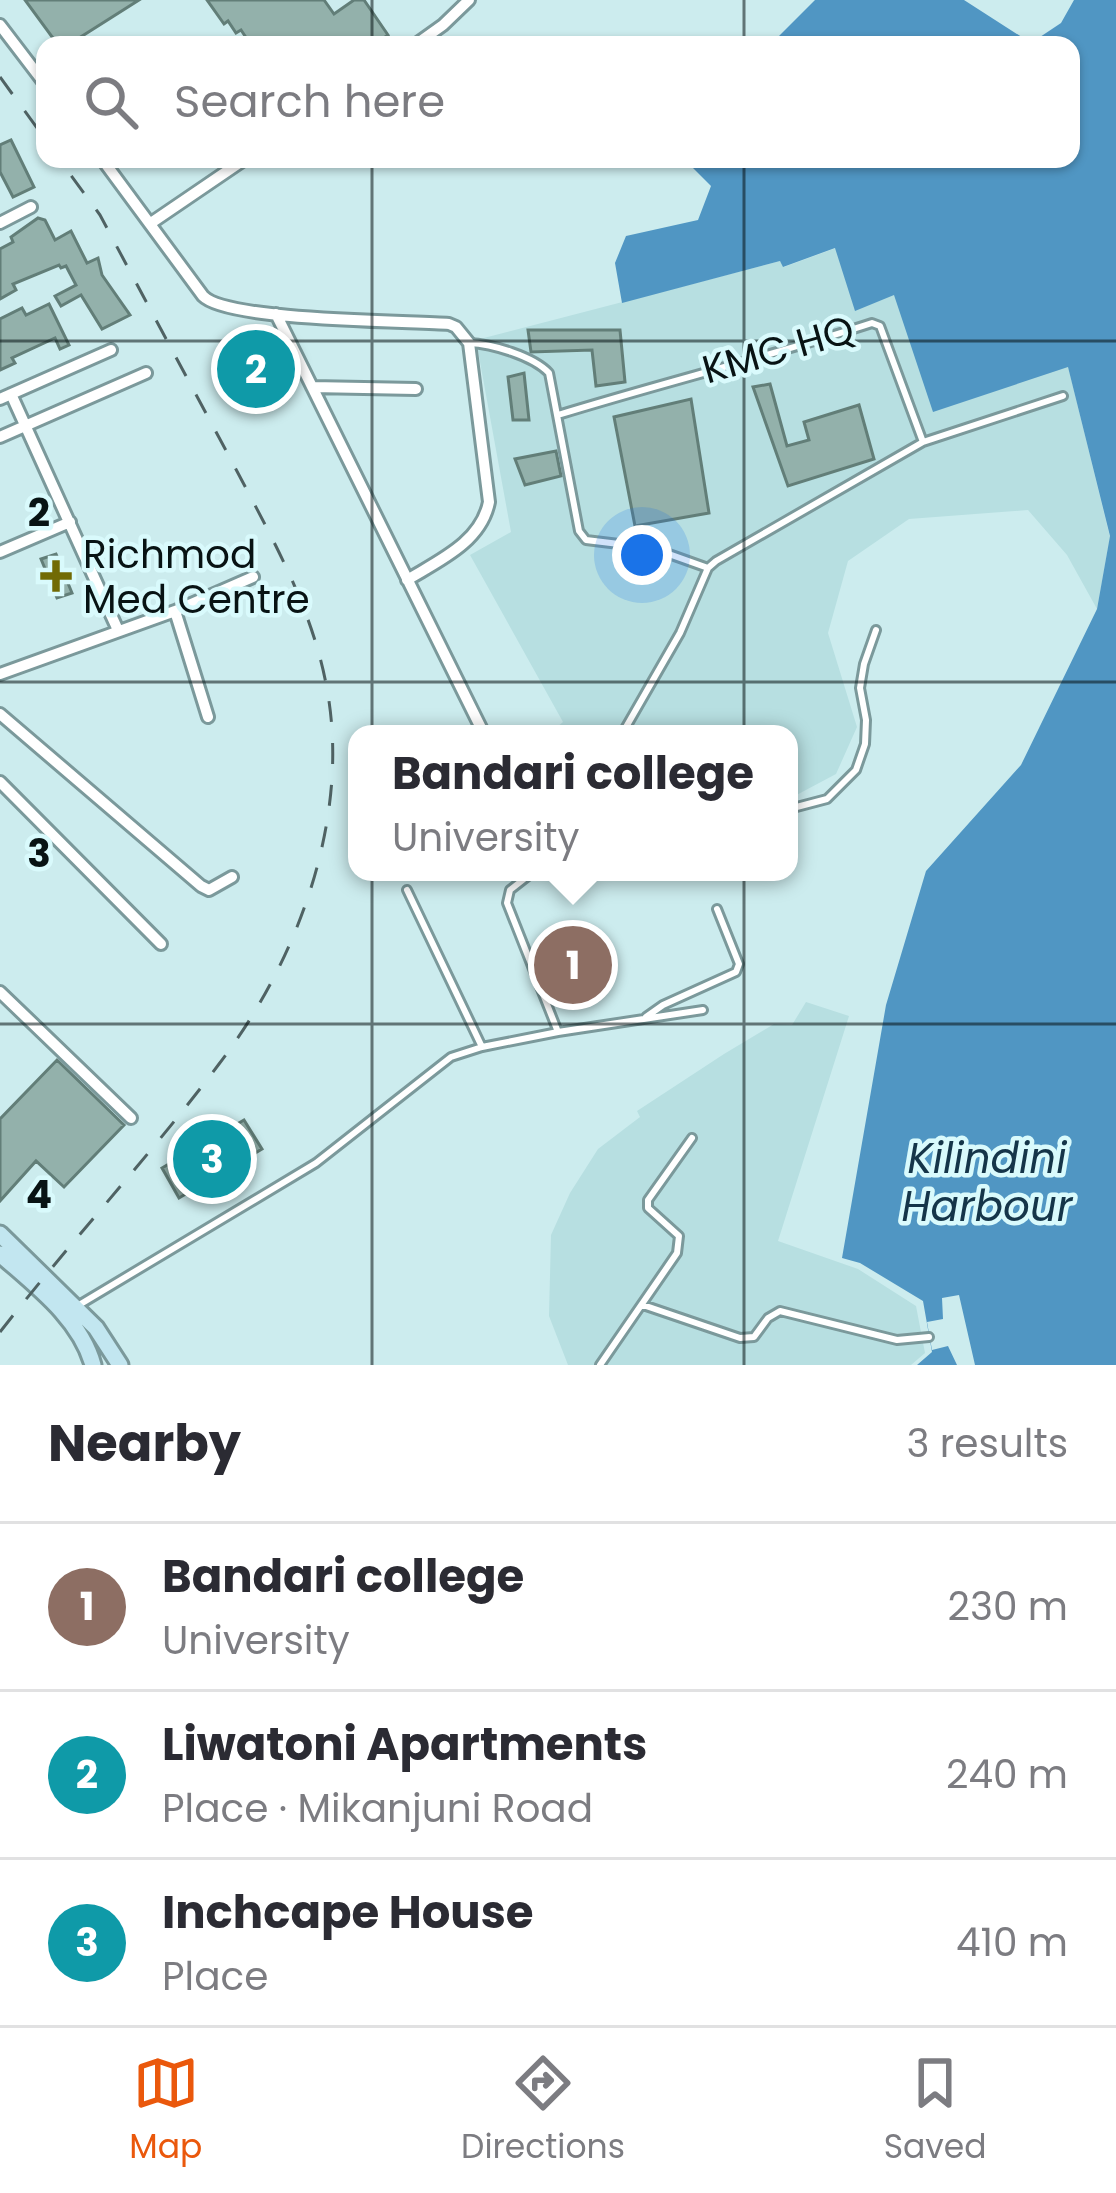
<!DOCTYPE html>
<meta charset="utf-8">
<style>
body{margin:0;font-family:Poppins,sans-serif;background:#f2f2f3;color:#2b2b33}
.you{position:absolute;left:642px;top:555px;width:42px;height:42px;margin:-30px;border:9px solid #fff;border-radius:50%;background:#1a73e8;box-shadow:0 0 0 18px #1a73e833}
.badge{display:grid;place-items:center;width:78px;height:78px;border-radius:50%;background:#ea580c;color:#fff;font-size:39px;font-weight:700}
.pin{position:absolute;translate:-50% -50%;border:6px solid #fff;box-shadow:0 3px 12px #0006}
.popup{position:absolute;left:348px;top:725px;width:450px;height:156px;box-sizing:border-box;display:grid;place-content:center;border-radius:24px;background:#fff;filter:drop-shadow(0 3px 9px #0005);font-size:39px;white-space:nowrap;color:#7c7c81}
.popup b{font-size:45px;color:#2b2b33}
.popup::after{content:'';position:absolute;left:50%;top:100%;margin-left:-24px;border:24px solid transparent;border-top-color:#fff}
.list{margin:0;padding:0;list-style:none}
h2{display:flex;justify-content:space-between;align-items:center;height:156px;margin:0;padding:0 48px;font-size:51px}
h2 small{font-size:39px;font-weight:400;color:#7c7c81}
.list li{display:grid;grid-template-columns:78px 1fr auto;gap:36px;align-items:center;box-sizing:border-box;height:168px;padding:0 48px;border-top:3px solid #e1e1e2}
.list b{display:block;font-size:45px;white-space:nowrap}
.list p{margin:0;font-size:39px;white-space:nowrap;color:#7c7c81}
.list em{font-size:39px;font-style:normal;color:#7c7c81}
.icon{flex:none;width:66px;height:66px;fill:none;stroke:currentColor;stroke-width:2;stroke-linecap:round;stroke-linejoin:round}
.map{position:relative;flex:none;width:1116px;height:1365px;overflow:hidden}
.search{position:absolute;background:#fff;box-shadow:0 3px 9px #0004;left:36px;right:36px;top:36px;height:132px;display:flex;align-items:center;gap:30px;box-sizing:border-box;padding:0 42px;border-radius:24px;color:#7c7c81;font-size:45px}
.sheet{height:660px;background:#fff}
nav{display:flex;justify-content:space-around;align-items:center;box-sizing:border-box;height:168px;border-top:3px solid #e1e1e2;background:#fff;font-size:33px;color:#7c7c81}
nav a{display:grid;justify-items:center;gap:6px}
nav .on{color:#ea580c}
.map>svg:first-child{display:block}
.built{fill:#b7dfe1}
.water{fill:#5096c3}
.pier{fill:#ccecee}
.building{fill:#93b1ab;stroke:#627e78;stroke-width:3}
.lines{fill:none;stroke-linecap:round;stroke-linejoin:round}
.service-casing{stroke:#7b999b;stroke-width:12}
.minor-casing{stroke:#7b999b;stroke-width:16}
.secondary-casing{stroke:#7b999b;stroke-width:21}
.service{stroke:#fff;stroke-width:6}
.minor{stroke:#fff;stroke-width:10}
.secondary{stroke:#c2e6f0;stroke-width:15}
.rail{stroke:#4f6263;stroke-width:3;stroke-dasharray:21 21;stroke-linecap:butt}
.grid{fill:none;stroke:#081314;stroke-width:3;stroke-opacity:0.55}
.poi-dot{fill:#716a04;stroke:#d9fafc;stroke-width:4.5}
.labels{text-anchor:middle;stroke-width:9;stroke-linejoin:round;paint-order:stroke}
.street-label{font-size:39px;fill:#081314;stroke:#d9fafc}
.poi-label{font-size:39px;fill:#081314;stroke:#d9fafc;text-anchor:start}
.water-label{font-size:42px;font-style:italic;fill:#153549;stroke:#d9fafc}
.grid-label{font-size:39px;text-anchor:middle;font-weight:bold;fill:#081314;stroke:#d9fafc;stroke-width:9;stroke-linejoin:round;paint-order:stroke}
</style>
<div class="map">
<svg width="1116" height="1365" viewBox="0 0 1116 1365">
<rect width="100%" height="100%" fill="#ccecee"/>
<!-- built -->
<path class="built" d="M836 248 894 294 1068 366 1110 537 1097 609 1067 555 1028 510 909 519 848 561 828 633 857 727 836 774 789 799V734H549L563 722 470 555 511 532 476 340 780 261 784 267Z
M806 1002 849 1016 778 1241 858 1269 916 1306 925 1353 911 1365H568L549 1316 551 1235 570 1193 598 1149 640 1117 637 1111 724 1054 774 1024 792 1025Z"/>
<!-- water -->
<path class="water" d="M815 0H964L1031 43 1061 23 1074 0H1116V1365H917L932 1352 923 1301 860 1263 842 1258 886 1005 926 871 1021 765 1097 609 1110 536 1068 367 933 412 894 295 855 311 835 248 783 267 780 261 622 303 615 263 626 236 698 220 711 186 684 159H1071V45H770Z"/>
<!-- pier -->
<path class="pier" d="M959 1295 975 1365H957L948 1346 932 1350 927 1322 943 1319 942 1298Z"/>
<!-- building -->
<path class="building" d="M25 0H139L68 45H58Z
M207 0H324L334 14 354 0H364L388 35 373 45H251L241 30 236 33 228 21 224 24Z
M11 140 34 187 13 197 0 172V145Z
M38 218 45 220 55 240 71 231 87 263 98 258 102 275 130 315 102 329 81 295 61 306 55 296 76 285 66 266 61 268 59 265 13 284 16 290 0 299V249L13 242 11 237Z
M49 304 69 345 60 349 55 338 12 358 15 363 0 370V319L22 308 26 315Z
M528 330H620L625 382 596 386 592 350 531 352Z
M269 348 281 367 242 390 231 372Z
M524 373 529 420H513L508 377Z
M770 384 787 446 809 440 804 422 859 405 874 459 788 486 753 387Z
M691 399 709 513 635 526 614 417Z
M556 451 561 476 525 485 515 459Z
M56 554 72 593 57 598 41 559Z
M57 1060 124 1125 64 1187 36 1161 0 1201V1119Z
M244 1120 262 1149 179 1198 162 1168Z"/>
<g class="lines">
<defs>
<path id="service" d="M469 343C492 344 533 356 549 373L579 531 586 540 652 548 708 568
M558 415C662 383 768 357 872 323L880 326 923 442
M622 734 680 633 708 568 716 561 923 442 1063 396
M789 809 827 799 856 770 865 744 866 720 860 688 864 664 876 630
M533 872 510 890 507 903 558 1032
M407 890 482 1047
M646 1017 663 1005 736 972 739 964 717 909
M79 1305 316 1163 451 1057 482 1047 558 1032 703 1010
M643 1305 740 1338 754 1337 768 1318 780 1311 897 1340 929 1337
M600 1365 677 1253 679 1236 648 1208V1200L692 1138"/>
<path id="minor" d="M0 25 45 84
M415 45 443 25 469 0
M102 159 203 296C227 321 405 321 449 324L456 327 469 343 489 502C481 542 440 560 407 580
M0 223 31 207
M151 223 245 159
M276 314 484 734
M312 387 416 389
M11 394 117 628
M0 399 111 350
M0 437 146 373
M0 552 70 522
M175 611 253 577
M0 674 175 611 208 717
M0 714 201 886 209 890 232 877
M0 782 161 944
M0 992 131 1118"/>
<path id="secondary" d="M0 1234 96 1328 120 1365
M0 1254C35 1285 80 1318 93 1365"/>
</defs>
<!-- service casing -->
<use href="#service" class="service-casing"/>
<!-- minor casing -->
<use href="#minor" class="minor-casing"/>
<!-- secondary casing -->
<use href="#secondary" class="secondary-casing"/>
<!-- service -->
<use href="#service" class="service"/>
<!-- minor -->
<use href="#minor" class="minor"/>
<!-- secondary -->
<use href="#secondary" class="secondary"/>
<!-- rail -->
<path class="rail" d="M0 77 45 139
M0 1332C71 1241 150 1156 219 1064 297 962 351 819 327 689 312 605 268 531 229 456 186 376 143 296 100 215L59 159"/>
</g>
<!-- grid -->
<path class="grid" d="M372 0V45M744 0V45M372 159V1365M744 159V1365M0 341H1116M0 682H1116M0 1024H1116"/>
<!-- markers -->
<path class="poi-dot" d="M50 558h12v12h12v12h-12v12h-12v-12h-12v-12h12z"/>
<g class="labels">
<!-- street labels -->
<g class="street-label">
<text transform="translate(778 349) rotate(-16)" y="14">KMC HQ</text>
</g>
<!-- poi labels -->
<g class="poi-label">
<text x="83" y="568">Richmod<tspan x="83" dy="45">Med Centre</tspan></text>
</g>
<!-- water labels -->
<g class="water-label">
<text x="987" y="1173">Kilindini<tspan x="987" dy="48">Harbour</tspan></text>
</g>
</g>
<g class="grid-label">
<text x="39" y="526">2</text>
<text x="39" y="867">3</text>
<text x="39" y="1208">4</text>
</g>
</svg>
<div class="you"></div>
<div class="pin badge" style="left:573px;top:965px;background:#8d6e63">1</div>
<div class="popup"><b>Bandari college</b>University</div>
<div class="pin badge" style="left:256px;top:369px;background:#0f9aa8">2</div>
<div class="pin badge" style="left:212px;top:1159px;background:#0f9aa8">3</div>
<div class="search"><svg class="icon" aria-label="search" viewBox="0 0 24 24"><circle cx="10" cy="10" r="6"/><path d="M15 15l6 6"/></svg>Search here</div>
</div>
<section class="sheet">
<h2>Nearby<small>3 results</small></h2>
<ul class="list">
<li><span class="badge" style="background:#8d6e63">1</span><div><b>Bandari college</b><p>University</p></div><em>230 m</em></li>
<li><span class="badge" style="background:#0f9aa8">2</span><div><b>Liwatoni Apartments</b><p>Place · Mikanjuni Road</p></div><em>240 m</em></li>
<li><span class="badge" style="background:#0f9aa8">3</span><div><b>Inchcape House</b><p>Place</p></div><em>410 m</em></li>
</ul>
</section>
<nav>
<a class="on"><svg class="icon" aria-label="map" viewBox="0 0 24 24"><path d="M3 6l6-2 6 2 6-2v14l-6 2-6-2-6 2zM9 4v14M15 6v14"/></svg>Map</a>
<a><svg class="icon" aria-label="directions" viewBox="0 0 24 24"><path d="M12 3l9 9-9 9-9-9zM9 14v-3h6M13 9l2 2-2 2"/></svg>Directions</a>
<a><svg class="icon" aria-label="saved" viewBox="0 0 24 24"><path d="M7 4h10v16l-5-4-5 4z"/></svg>Saved</a>
</nav>
